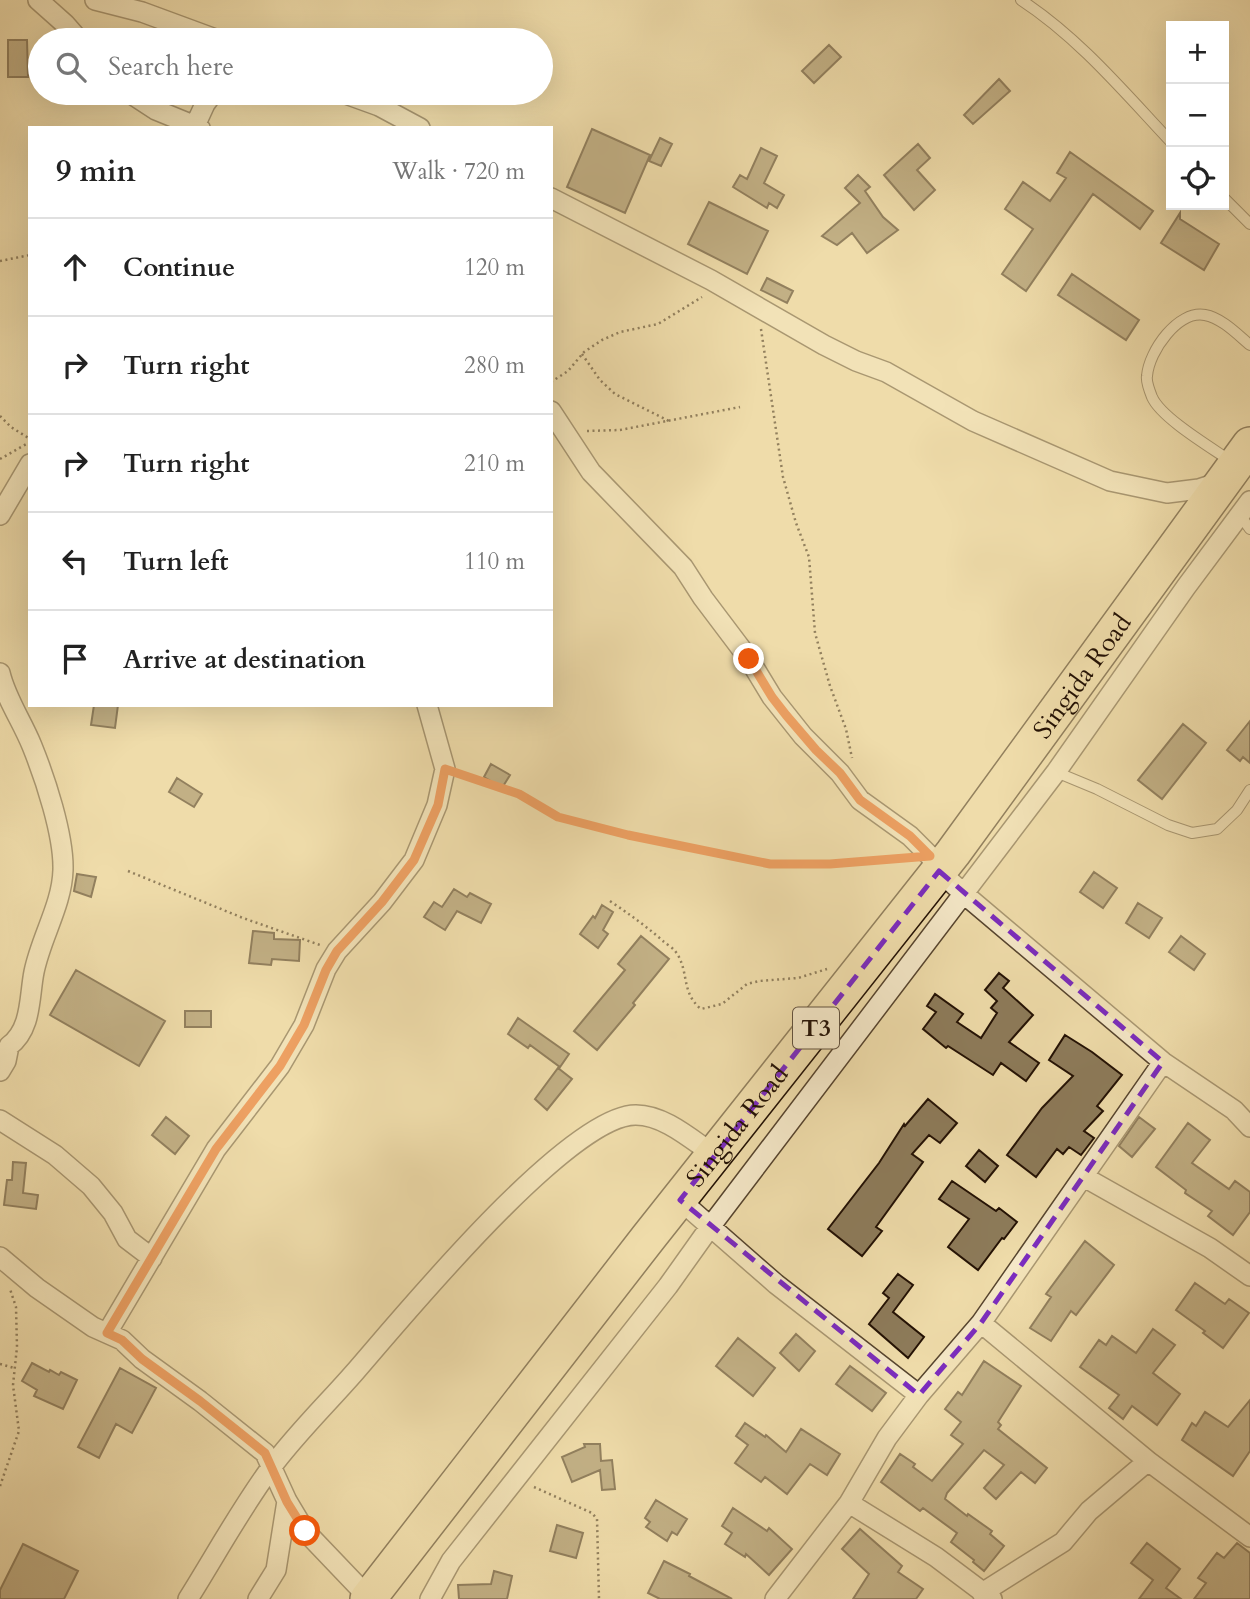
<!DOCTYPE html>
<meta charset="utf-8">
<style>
body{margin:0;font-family:Cardo,serif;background:#f6f6f6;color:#222}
.controls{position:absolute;right:21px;top:21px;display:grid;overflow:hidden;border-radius:0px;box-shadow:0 7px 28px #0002}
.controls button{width:63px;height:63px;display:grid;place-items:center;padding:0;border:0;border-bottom:2px solid #e0e0e0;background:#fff;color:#222;font:35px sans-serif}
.stop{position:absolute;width:21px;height:21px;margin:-16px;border:5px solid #ea580c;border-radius:50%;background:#fff}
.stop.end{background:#ea580c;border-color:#fff;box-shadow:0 2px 7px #0008}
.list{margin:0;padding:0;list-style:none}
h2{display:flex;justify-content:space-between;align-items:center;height:91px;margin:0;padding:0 28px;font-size:30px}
h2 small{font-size:23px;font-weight:400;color:#767676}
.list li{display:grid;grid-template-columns:46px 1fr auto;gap:21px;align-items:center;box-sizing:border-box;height:98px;padding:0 28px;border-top:2px solid #e0e0e0}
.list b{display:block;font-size:26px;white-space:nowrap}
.list em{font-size:23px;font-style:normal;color:#767676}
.icon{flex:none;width:38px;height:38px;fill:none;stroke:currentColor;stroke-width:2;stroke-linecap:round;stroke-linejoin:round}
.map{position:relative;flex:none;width:1250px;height:1599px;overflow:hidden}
.search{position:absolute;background:#fff;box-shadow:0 7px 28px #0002;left:28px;top:28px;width:525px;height:77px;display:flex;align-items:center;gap:18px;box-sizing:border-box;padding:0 24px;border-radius:38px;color:#767676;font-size:26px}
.panel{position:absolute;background:#fff;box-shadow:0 7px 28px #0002;left:28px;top:126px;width:525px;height:581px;border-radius:0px}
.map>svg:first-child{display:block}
.building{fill:#8d7b5a;stroke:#231104;stroke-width:2}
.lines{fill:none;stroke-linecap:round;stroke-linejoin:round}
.lane-casing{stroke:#56442e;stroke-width:12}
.street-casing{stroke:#56442e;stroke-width:22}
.highway-casing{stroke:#231104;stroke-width:38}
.path{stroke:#231104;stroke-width:2.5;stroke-dasharray:2 3.5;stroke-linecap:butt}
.lane{stroke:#f5e8c8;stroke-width:10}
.street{stroke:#f5e8c8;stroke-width:19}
.highway{stroke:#efdcaa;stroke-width:35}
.route{stroke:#ea580c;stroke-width:9}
.marked{fill:none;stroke:#7b2cbf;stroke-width:5;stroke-dasharray:14 9;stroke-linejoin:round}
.labels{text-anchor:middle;stroke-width:7;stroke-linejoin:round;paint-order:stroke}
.shield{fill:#f5e8c8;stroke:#62523f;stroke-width:2}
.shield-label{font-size:24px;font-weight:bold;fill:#231104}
.street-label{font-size:26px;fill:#231104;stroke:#f5e8c8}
</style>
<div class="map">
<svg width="1250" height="1599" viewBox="0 0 1250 1599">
<rect width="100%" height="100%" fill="#efdcaa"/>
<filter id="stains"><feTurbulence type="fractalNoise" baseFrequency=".00286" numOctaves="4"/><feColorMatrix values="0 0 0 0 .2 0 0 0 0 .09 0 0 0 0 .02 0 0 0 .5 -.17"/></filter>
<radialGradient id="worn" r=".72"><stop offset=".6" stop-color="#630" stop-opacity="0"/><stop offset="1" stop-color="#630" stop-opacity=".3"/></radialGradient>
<!-- building -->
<path class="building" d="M8 40H27L28 77H8Z
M829 45 841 57 814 83 802 71Z
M999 79 1010 91 973 124 964 115Z
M592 129 650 155 625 213 567 187Z
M660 138 672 144 661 166 649 161Z
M918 144 930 158 917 170 935 190 914 210 884 175Z
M761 148 777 156 764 183 784 195 777 208 769 203 767 208 733 187 740 175 747 179Z
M1070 152 1153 211 1140 229 1093 194 1026 291 1002 274 1033 229 1005 209 1023 182 1050 201 1066 178 1057 173Z
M858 175 870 187 865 191 883 217 898 230 867 253 852 233 837 245 822 236 860 203 845 188Z
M709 202 768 231 747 274 688 244Z
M1180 213V219L1219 244 1204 270 1161 243Z
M1072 274 1139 320 1126 340 1058 295Z
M767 278 793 291 787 303 761 290Z
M94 705H118L115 728 91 725Z
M1250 721V763L1243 757 1240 761 1227 750Z
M1183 724 1206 743 1162 799 1138 780Z
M491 764 510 775 502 788 484 777Z
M177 778 202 794 194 807 169 792Z
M1094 872 1117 888 1103 908 1080 892Z
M77 874 96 877 91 897 74 891Z
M454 889 467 897 470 893 491 904 481 923 457 911 445 930 424 917 434 902 442 907Z
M1138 903 1162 918 1149 938 1126 923Z
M602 905 613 912 603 930 608 934 598 948 580 934 593 916 595 918Z
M253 931 274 933V939L300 940 299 961 272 959 271 965 249 963Z
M641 936 669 959 633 1003 635 1005 597 1050 574 1031 625 970 618 964Z
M1181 936 1205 954 1194 970 1169 952Z
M76 970 165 1021 139 1066 50 1015Z
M999 973 1009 981 1003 988 1033 1015 1009 1042 1039 1063 1026 1081 1001 1063 993 1075 948 1046 946 1048 923 1029 936 1012 927 1006 935 994 963 1014 957 1022 981 1038 997 1013 991 1008 997 1001 985 990Z
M185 1011H211V1027H185Z
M518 1018 569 1054 560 1067 530 1045 528 1048 508 1034Z
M1065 1035 1092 1052 1122 1075 1097 1106 1103 1111 1084 1131 1094 1138 1081 1155 1069 1147 1063 1154 1057 1149 1036 1177 1007 1155 1042 1108 1073 1076 1049 1060Z
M558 1068 572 1079 547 1110 535 1099Z
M928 1099 957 1123 940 1143 929 1135 912 1154 923 1162 876 1227 882 1231 862 1256 828 1229 879 1163 904 1124 905 1126Z
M166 1117 189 1136 175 1154 152 1135Z
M1139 1117 1155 1129 1132 1157 1119 1146Z
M1188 1123 1210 1140 1192 1163 1229 1189 1235 1181 1250 1192V1212L1233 1235 1208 1216 1212 1211 1185 1193 1186 1190 1156 1167Z
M979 1150 998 1166 985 1182 966 1166Z
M13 1162 26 1163 23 1193 38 1195 36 1209 4 1205 7 1180H12Z
M952 1181 996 1211 999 1208 1017 1222 1004 1239 1002 1238 978 1270 948 1247 969 1219 939 1199Z
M1085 1241 1114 1265 1076 1315 1071 1311 1051 1341 1030 1328 1051 1297 1046 1294Z
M898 1274 913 1285 893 1312 924 1337 908 1358 869 1324 889 1298 883 1293Z
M1195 1283 1225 1304 1229 1299 1249 1313 1223 1348 1203 1333 1205 1331 1176 1310Z
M1153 1329 1175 1345 1153 1373 1180 1394 1157 1425 1132 1406 1123 1419 1109 1408 1119 1395 1080 1367 1099 1340 1106 1345 1112 1336 1136 1353Z
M796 1334 815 1351 799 1371 780 1353Z
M738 1338 775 1368 753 1396 716 1366Z
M984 1361 1021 1386 998 1422 1001 1425 998 1429 1047 1468 1035 1483 1021 1472 996 1499 984 1488 1004 1465 984 1450 947 1493 945 1499 967 1516 968 1514 992 1531 990 1534 1004 1546 984 1571 973 1562 974 1560 951 1542 957 1533 923 1508 920 1511 881 1482 900 1454 915 1464 913 1467 932 1481 963 1444 951 1435 961 1422 945 1409 958 1392 962 1395Z
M32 1363 49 1372 50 1370 59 1375 61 1372 77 1380 63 1409 34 1396 37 1390 22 1381Z
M850 1366 886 1393 872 1411 836 1384Z
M120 1368 156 1388 132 1433 116 1424 99 1458 78 1447Z
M1250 1400V1451L1233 1476 1182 1440 1192 1423 1196 1426 1205 1412 1228 1427Z
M745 1423 765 1437 766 1435 786 1452 801 1429 840 1454 827 1475 810 1464 787 1494 765 1477 761 1482 735 1463 748 1445 736 1436Z
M584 1444H600L601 1461 612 1460 615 1489 602 1490 600 1470 572 1482 562 1457 585 1447Z
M656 1500 687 1519 677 1535 672 1532 667 1541 646 1527 650 1522 645 1518Z
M733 1508 767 1531 769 1528 792 1549 769 1575 746 1554 745 1557 725 1544 732 1533 722 1526Z
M557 1525 583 1533 576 1558 550 1551Z
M860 1529 902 1566 898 1572 923 1589 916 1599H853L869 1574 842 1549Z
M1147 1543 1180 1569 1166 1588 1181 1599H1139L1153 1580 1131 1563Z
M1237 1543 1250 1553V1599H1194L1206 1583 1198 1578 1217 1553 1224 1558Z
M23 1544 78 1571 64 1599H0V1590Z
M664 1561 690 1574 689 1576 732 1599H660L648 1593Z
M494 1571 512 1576 507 1599H459L458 1585 491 1584Z"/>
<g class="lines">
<defs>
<path id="lane" d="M1021 0C1079 38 1124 92 1171 142
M1224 198 1250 224
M1232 462C1212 448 1161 418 1152 397 1150 392 1146 381 1147 376 1149 351 1178 310 1205 315 1222 318 1238 335 1250 345
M1240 515 1250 529
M1056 772 1097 789 1168 825 1192 833 1217 829 1237 810 1250 790"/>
<path id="street" d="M38 0 65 24 79 40
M95 0 142 12 218 40
M130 93 156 110 200 128
M343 93 379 106 420 128
M194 128 205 104 213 93
M551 198 711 280 824 345 856 361 886 372 973 421 1110 481 1167 493 1199 489 1220 482
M551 411 591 472 683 567 703 598 749 659 772 697 803 736 840 773 860 800 910 836 930 856 939 871 964 894 1163 1062 1234 1110 1250 1127
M0 515 30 464
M0 673C6 699 22 721 32 746 45 778 64 835 63 870 62 905 41 937 34 972 29 997 32 1029 9 1046L6 1061 0 1071
M0 1120 55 1155 91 1186 113 1213 127 1239 152 1258
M1084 1177 1210 1248 1250 1276
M680 1200 776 1284 919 1395
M0 1257 37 1288 93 1327 122 1340 142 1359 200 1401 265 1453 287 1501 305 1531 370 1599
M981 1323 1148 1461 1250 1537
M107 1333 216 1149 280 1066 304 1025 326 969 337 951 382 902 414 860 437 805 445 769 427 705
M849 1503 936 1557 992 1599
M982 1593 1063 1542 1089 1511 1148 1461
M188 1599C215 1556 240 1510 270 1469 295 1435 326 1405 354 1373 401 1319 569 1114 636 1115 665 1115 693 1141 716 1156
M258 1599 276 1570 287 1501
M430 1599 451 1561 668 1286 710 1227 1056 772 1186 587 1250 501
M775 1599 849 1503 887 1438 919 1395 981 1323 1163 1062"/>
<g id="highway">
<path id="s1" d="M368 1599 648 1238 953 853 1250 445"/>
</g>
</defs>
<!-- lane casing -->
<use href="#lane" class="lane-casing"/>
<!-- street casing -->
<use href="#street" class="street-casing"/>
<!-- highway casing -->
<use href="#highway" class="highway-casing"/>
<!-- path -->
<path class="path" d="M0 261 30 255
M761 329 783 477 796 523 809 557 815 633 830 686 846 729 852 758
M582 354 600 380 615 394 669 421
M551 382 568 371 584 352 602 340 620 332 658 324 702 297
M0 416 11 427 30 439
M587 431 620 430 740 407
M0 459 30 442
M461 774 519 794 558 817 628 836 770 864H830L905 858
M128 871 243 918 320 945
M610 901C629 914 646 926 663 941 666 944 672 947 675 951 690 970 680 992 701 1009L722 1004 747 984 759 981 798 978 827 969
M0 1364 14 1368
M0 1486 19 1431 13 1385 17 1347 16 1307 10 1289
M534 1487 592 1513 597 1519 599 1599"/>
<!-- lane -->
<use href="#lane" class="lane"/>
<!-- street -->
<use href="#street" class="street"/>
<!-- highway -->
<use href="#highway" class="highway"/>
</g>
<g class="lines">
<!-- route -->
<path class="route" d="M305 1531 287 1502 265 1453 200 1401 142 1359 122 1340 107 1333 216 1149 280 1066 304 1025 326 970 337 951 382 902 414 860 438 805 445 769 519 794 558 817 628 835 770 864H830L930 856 910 836 860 800 840 773 816 750 786 715 772 697 749 659"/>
</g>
<!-- marked area -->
<path d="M0 0H1250V1599H0ZM939 871 1163 1062 981 1323 919 1395 680 1200Z" fill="#efdcaa" fill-opacity=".55" fill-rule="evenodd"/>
<path class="marked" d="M939 871 1163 1062 981 1323 919 1395 680 1200Z"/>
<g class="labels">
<!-- shield labels -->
<rect class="shield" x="793" y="1007.5" width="46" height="41" rx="5"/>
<g class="shield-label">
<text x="816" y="1036">T3</text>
</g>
<!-- street labels -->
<g class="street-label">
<text dy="9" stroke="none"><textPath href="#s1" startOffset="1167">Singida Road</textPath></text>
<text dy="9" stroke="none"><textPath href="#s1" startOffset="600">Singida Road</textPath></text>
</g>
</g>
<rect width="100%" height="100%" filter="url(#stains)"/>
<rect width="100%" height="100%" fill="url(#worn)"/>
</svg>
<div class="controls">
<button>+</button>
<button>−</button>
<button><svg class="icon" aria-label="locate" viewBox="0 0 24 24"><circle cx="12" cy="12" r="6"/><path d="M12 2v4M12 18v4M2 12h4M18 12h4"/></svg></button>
</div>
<div class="stop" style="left:305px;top:1531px"></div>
<div class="stop end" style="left:749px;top:659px"></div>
<div class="search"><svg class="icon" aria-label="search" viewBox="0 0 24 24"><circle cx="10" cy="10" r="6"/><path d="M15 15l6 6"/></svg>Search here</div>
<section class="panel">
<h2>9 min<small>Walk · 720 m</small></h2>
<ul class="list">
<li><svg class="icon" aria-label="ahead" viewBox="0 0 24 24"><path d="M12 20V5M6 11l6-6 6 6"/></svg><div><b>Continue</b></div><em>120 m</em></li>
<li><svg class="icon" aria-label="right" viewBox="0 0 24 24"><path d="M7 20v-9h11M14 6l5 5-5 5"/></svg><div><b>Turn right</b></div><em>280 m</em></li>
<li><svg class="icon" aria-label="right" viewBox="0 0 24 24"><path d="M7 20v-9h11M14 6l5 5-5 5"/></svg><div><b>Turn right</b></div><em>210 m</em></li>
<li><svg class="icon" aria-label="left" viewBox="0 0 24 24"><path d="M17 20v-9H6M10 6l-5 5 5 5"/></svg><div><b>Turn left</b></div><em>110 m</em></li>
<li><svg class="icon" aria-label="arrive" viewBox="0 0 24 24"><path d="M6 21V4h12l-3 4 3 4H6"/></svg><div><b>Arrive at destination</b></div></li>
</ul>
</section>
</div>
